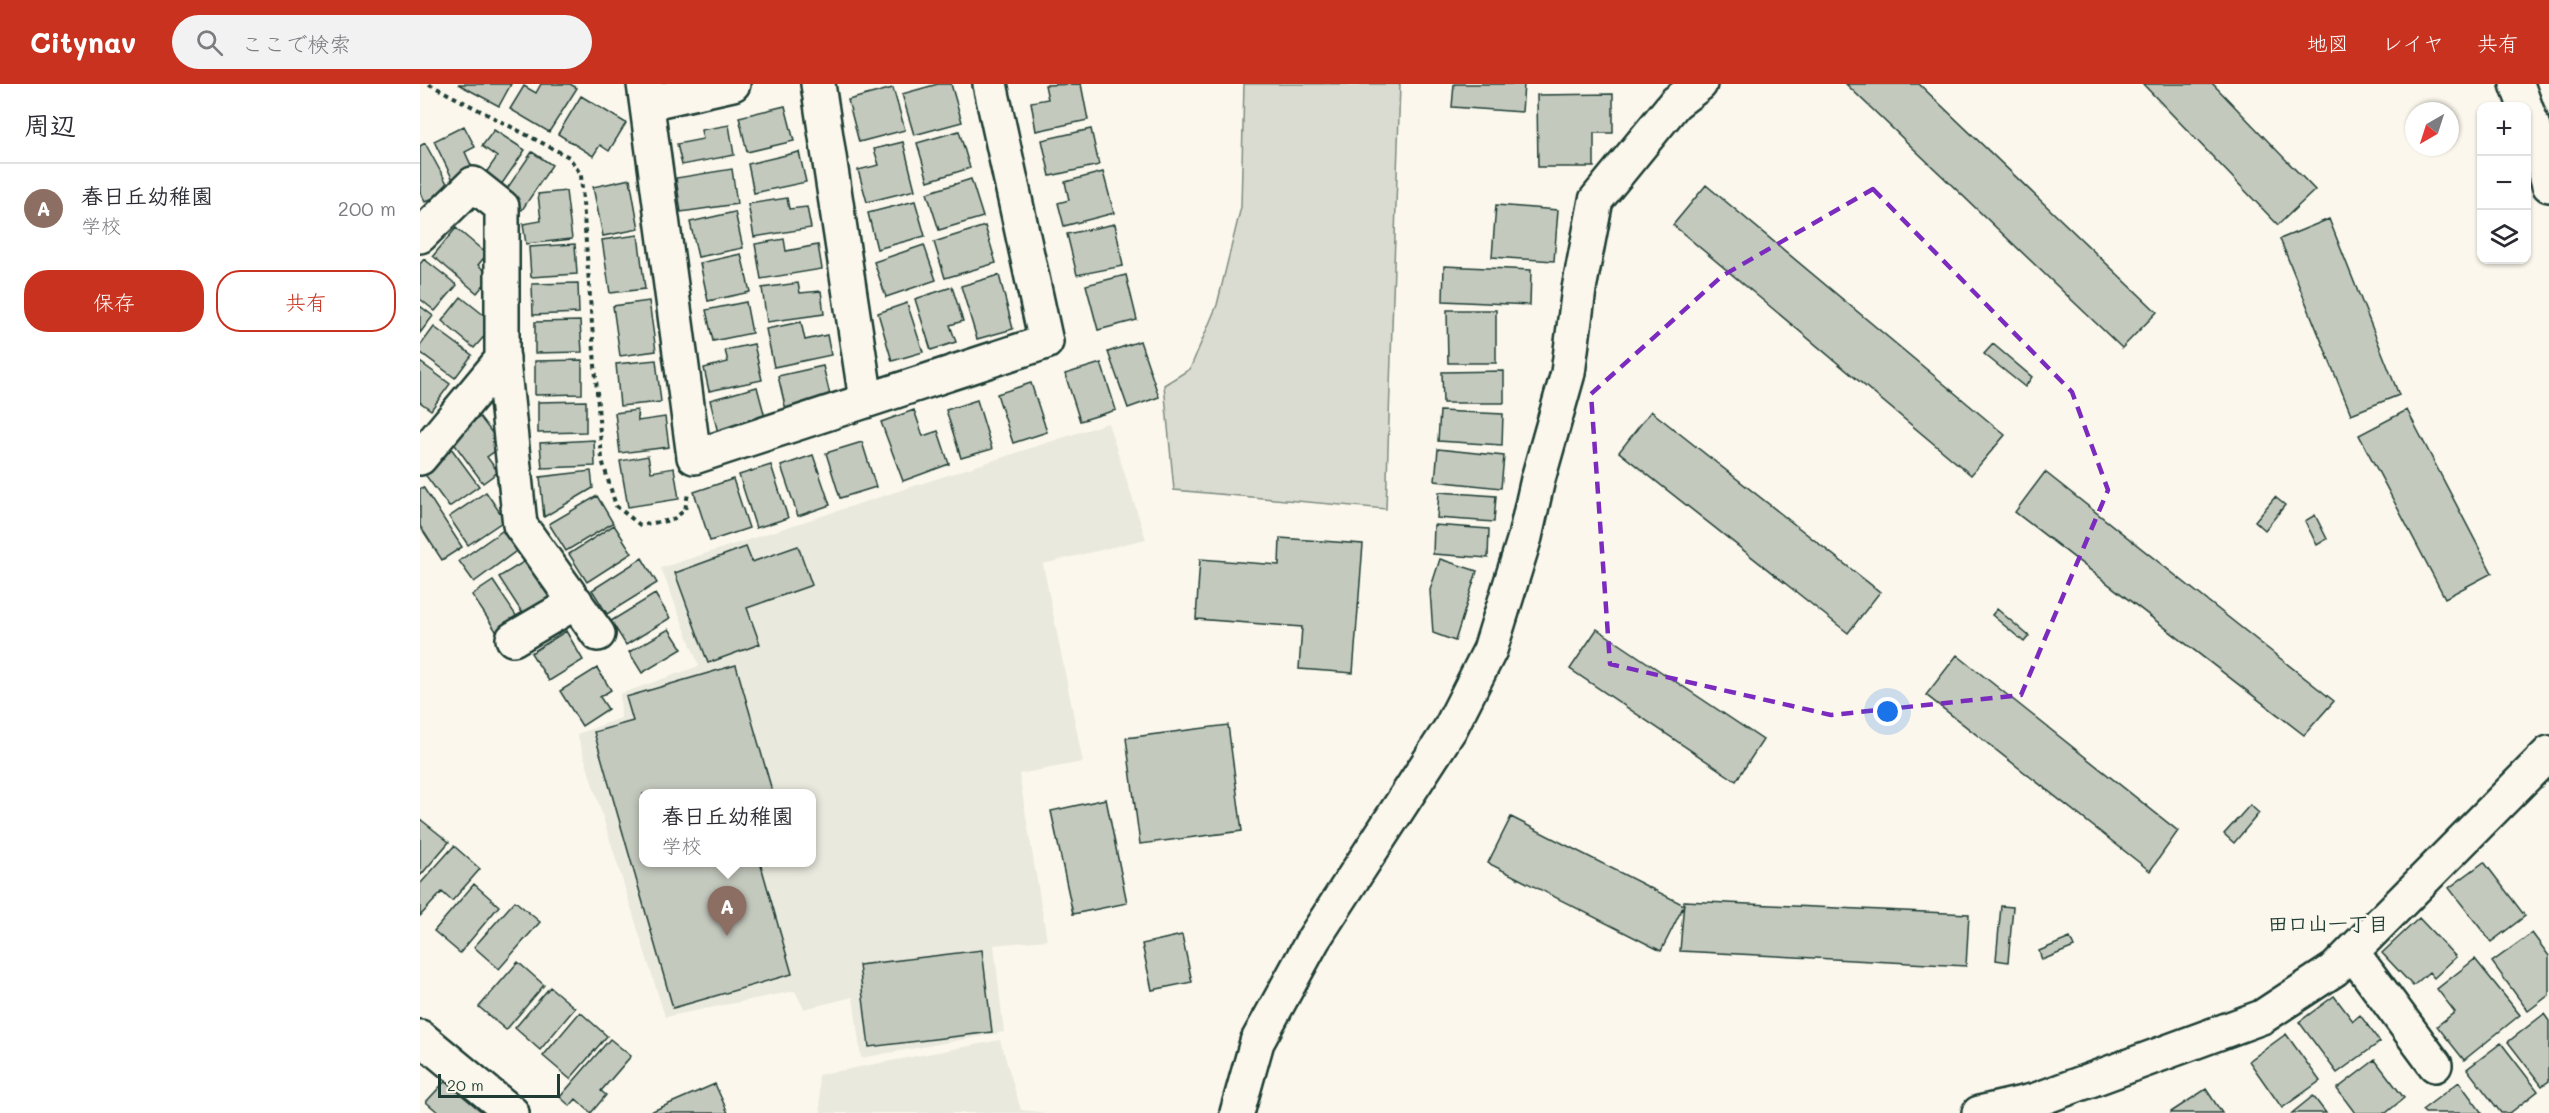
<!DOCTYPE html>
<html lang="ja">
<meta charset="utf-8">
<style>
body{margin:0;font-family:Mali,"Klee One",sans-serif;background:#f2f2f3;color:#2b2b33}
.controls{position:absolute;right:18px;top:18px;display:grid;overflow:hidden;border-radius:12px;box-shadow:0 2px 4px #0004}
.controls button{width:54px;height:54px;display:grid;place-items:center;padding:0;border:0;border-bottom:2px solid #e1e1e2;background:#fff;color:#2b2b33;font:30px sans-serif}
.compass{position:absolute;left:1985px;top:18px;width:54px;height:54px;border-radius:50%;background:#fff;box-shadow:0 2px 4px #0004;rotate:219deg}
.scale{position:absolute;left:18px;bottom:15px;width:122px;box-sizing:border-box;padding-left:6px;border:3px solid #1f3d34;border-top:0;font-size:16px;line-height:21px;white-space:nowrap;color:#1f3d34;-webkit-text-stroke:4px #fbf7ec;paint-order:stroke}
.you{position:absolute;left:1468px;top:628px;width:21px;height:21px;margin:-15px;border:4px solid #fff;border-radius:50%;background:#1a73e8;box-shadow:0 0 0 9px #1a73e833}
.badge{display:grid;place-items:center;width:39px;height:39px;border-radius:50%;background:#c8321e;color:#fff;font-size:20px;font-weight:700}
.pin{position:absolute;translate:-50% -50px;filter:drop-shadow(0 2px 3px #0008)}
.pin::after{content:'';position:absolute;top:32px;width:21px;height:18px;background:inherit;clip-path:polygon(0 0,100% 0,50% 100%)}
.popup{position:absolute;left:219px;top:705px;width:177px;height:78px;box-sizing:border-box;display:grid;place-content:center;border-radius:12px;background:#fff;filter:drop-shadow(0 2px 4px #0005);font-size:20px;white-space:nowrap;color:#7c7c81}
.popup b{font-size:22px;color:#2b2b33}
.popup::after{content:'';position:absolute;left:50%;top:100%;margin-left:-12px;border:12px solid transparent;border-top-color:#fff}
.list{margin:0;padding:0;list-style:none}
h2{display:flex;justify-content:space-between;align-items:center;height:78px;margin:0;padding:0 24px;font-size:26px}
h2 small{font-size:20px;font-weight:400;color:#7c7c81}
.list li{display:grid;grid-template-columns:39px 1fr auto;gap:18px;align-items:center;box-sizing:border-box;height:90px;padding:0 24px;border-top:2px solid #e1e1e2}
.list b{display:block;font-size:22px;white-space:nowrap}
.list p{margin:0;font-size:20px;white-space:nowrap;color:#7c7c81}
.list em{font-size:20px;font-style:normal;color:#7c7c81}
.actions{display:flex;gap:12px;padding:18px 24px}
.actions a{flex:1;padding:14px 0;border:2px solid #c8321e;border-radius:24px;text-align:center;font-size:21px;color:#c8321e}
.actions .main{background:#c8321e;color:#fff}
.icon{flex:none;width:33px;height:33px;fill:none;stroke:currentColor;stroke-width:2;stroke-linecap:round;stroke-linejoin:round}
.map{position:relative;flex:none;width:2129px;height:1029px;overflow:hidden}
header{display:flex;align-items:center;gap:36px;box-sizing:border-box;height:84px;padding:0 30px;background:#c8321e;color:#fff}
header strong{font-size:28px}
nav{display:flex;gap:33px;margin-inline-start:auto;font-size:21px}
.search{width:420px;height:54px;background:#f2f2f3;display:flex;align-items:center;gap:15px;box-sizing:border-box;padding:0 21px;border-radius:33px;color:#7c7c81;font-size:22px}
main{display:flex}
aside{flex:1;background:#fff}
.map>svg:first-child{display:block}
.built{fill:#eae9de;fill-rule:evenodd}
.green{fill:#dbdcd1;stroke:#7d8c82;stroke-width:1.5}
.building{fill:#c4c9be;stroke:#1f3d34;stroke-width:1.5}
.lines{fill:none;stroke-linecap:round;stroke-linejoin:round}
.minor-casing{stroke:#1f3d34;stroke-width:38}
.path{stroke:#1f3d34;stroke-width:4;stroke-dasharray:4.5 4.5;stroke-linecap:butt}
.minor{stroke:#fbf7ec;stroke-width:33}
.marked{fill:none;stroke:#7b2cbf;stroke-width:4.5;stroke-dasharray:12 8;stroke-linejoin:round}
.labels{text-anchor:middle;stroke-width:5;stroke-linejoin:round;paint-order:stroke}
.neighbourhood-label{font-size:20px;font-weight:bold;fill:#1f3d34;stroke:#fbf7ec}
</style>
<header>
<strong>Citynav</strong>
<div class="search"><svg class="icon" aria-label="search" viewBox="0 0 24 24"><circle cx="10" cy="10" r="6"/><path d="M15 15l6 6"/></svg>ここで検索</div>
<nav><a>地図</a><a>レイヤ</a><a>共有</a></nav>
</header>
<main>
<aside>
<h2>周辺<small></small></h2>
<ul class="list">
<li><span class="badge" style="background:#8d6e63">A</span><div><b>春日丘幼稚園</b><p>学校</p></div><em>200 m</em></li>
</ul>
<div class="actions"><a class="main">保存</a><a>共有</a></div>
</aside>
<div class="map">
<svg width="2129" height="1029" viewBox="0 0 2129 1029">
<rect width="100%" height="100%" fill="#fbf7ec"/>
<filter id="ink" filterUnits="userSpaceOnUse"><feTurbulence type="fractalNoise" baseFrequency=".0167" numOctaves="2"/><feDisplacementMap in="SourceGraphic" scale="12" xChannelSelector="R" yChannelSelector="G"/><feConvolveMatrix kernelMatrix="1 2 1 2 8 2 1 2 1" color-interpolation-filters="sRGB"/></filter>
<g filter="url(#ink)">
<!-- built -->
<path class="built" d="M688 339 726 455 623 480 663 678 599 690 627 856 574 861 584 948 441 974 433 913 384 925 375 907 245 933 157 650 201 634 200 610 279 582 241 484ZM223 710H391V778H223Z
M580 956 601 1026 628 1029H401L398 991Z"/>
<!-- green -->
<path class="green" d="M824 0H980L966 425 754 406 744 301 770 285 797 221 821 123Z"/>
<!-- building -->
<path class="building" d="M38 0H91L79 22Z
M121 0H150L157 4 129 48 90 25 104 2 116 9Z
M518 0H531L542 38 494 51 482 10Z
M661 0 668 36 616 47 611 18 628 15 625 1Z
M1034 0H1104L1102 28 1032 23Z
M1426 0H1499L1737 228 1702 264Z
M1723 0H1793L1895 106 1858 141Z
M473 4 485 46 439 58 428 16Z
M1193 10V49H1174V83H1118L1117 11Z
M161 12 206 39 189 67 180 61 173 72 138 50Z
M365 22 374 57 327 68 319 33Z
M309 41 314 71 262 81 257 60 283 55 281 46Z
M44 42 55 63 45 68 55 90 35 100 14 57Z
M671 45 679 81 630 92 622 56Z
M74 46 105 66 79 104 63 93 77 73 62 62Z
M539 47 550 84 508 97 497 59Z
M483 58 495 106 447 118 438 86 459 81 454 65Z
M5 59 30 105 5 118 0 108V62Z
M112 68 132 81 102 126 82 112Z
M379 68 386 98 334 109 328 80Z
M312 85 317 120 261 128 256 94Z
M683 88 694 129 644 142 638 119 649 116 645 98Z
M210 95 219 145 183 152 173 103Z
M551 95 563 133 519 146 507 109Z
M1286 101 1585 351 1551 391 1253 141Z
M146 107 152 155 106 160 103 140 121 137 118 110Z
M367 114 369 125 387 123 391 144 334 153 328 120Z
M495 117 505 152 457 165 448 129Z
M1076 121 1138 126 1134 177 1072 173Z
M315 128 323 164 278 173 270 138Z
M1909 135 1979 311 1931 330 1860 155Z
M695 140 703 182 657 191 647 150Z
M565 142 576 179 525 194 514 158Z
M36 144 67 170 58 181 71 192 57 209 13 172Z
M218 151 225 205 190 209 182 156Z
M364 155 366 167 398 161 402 185 341 195 335 160Z
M155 160 157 190 111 193 109 163Z
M504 161 516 196 466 213 454 178Z
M321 170 330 208 288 217 280 179Z
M4 175 37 201 15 227 0 215V180Z
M1024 182 1111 186 1110 221 1023 217Z
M579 191 593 245 557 255 541 202Z
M706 191 717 236 678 246 666 201Z
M158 199 159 229 113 231 112 200Z
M378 199 380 209 401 207 404 230 347 238 342 204Z
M532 203 543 237 530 241 536 258 511 266 495 215Z
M41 213 75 240 54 264 22 237Z
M229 217 236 267 200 272 193 222Z
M326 218 332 249 293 257 286 226Z
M487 219 503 268 472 277 458 229Z
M0 222 13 232 0 249Z
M1027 226H1076V279H1028Z
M160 237 162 268 115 269V238Z
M381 238 385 256 407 251 411 271 354 283 346 245Z
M14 243 52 271 35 294 0 268V262Z
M720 257 739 313 708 324 688 268Z
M334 260 342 296 289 307 284 284 308 278 305 266Z
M1573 260 1612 293 1605 303 1564 270Z
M162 276V310L115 311V277Z
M236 276 241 318 200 322 196 280Z
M0 278 30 300 11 326 0 318Z
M681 279 696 326 660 337 645 290Z
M403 282 411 315 366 326 358 292Z
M1084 287V319H1023L1022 288Z
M611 299 627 348 593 359 577 310Z
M337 303 346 337 298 349 290 316Z
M557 316 572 365 541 374 526 326Z
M166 317V348L118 349V318Z
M217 326 218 337 245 333 249 363 200 369 195 329Z
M494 326 503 352 518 347 529 380 483 397 461 338Z
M1987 326 2072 489 2025 514 1939 351Z
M1020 327 1083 330 1082 361 1018 357Z
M1231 327 1460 508 1428 549 1199 368Z
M60 333 82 362 67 373 78 388 63 399 30 354Z
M174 356 175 382 122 384 120 359Z
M442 358 456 403 420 414 406 369Z
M31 364 59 402 29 423 1 385Z
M1018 365 1084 372 1081 404 1015 397Z
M393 371 410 421 378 432 361 382Z
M228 372 231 388 254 384 259 415 208 423 200 377Z
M351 381 368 434 336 444 319 391Z
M171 387 173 404 124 433 120 393Z
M1625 388 1914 617 1884 651 1595 428Z
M313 395 329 444 290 457 274 408Z
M3 403 42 463 22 476 0 442V405Z
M66 408 85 436 48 461 29 433Z
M1019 408 1076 412 1074 438 1017 434Z
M177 412 193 439 146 467 129 440Z
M1855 413 1865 421 1845 446 1835 437Z
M1895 431 1907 455 1897 461 1885 437Z
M194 441 212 469 167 498 149 470Z
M1014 441 1069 445 1068 474 1013 470Z
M85 445 99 465 54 498 39 477Z
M860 454 943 460 933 589 879 585 882 543 776 535 780 475 859 481Z
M378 462 392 501 327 524 340 560 288 579 255 489 326 463 332 478Z
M222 474 237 499 187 530 172 506Z
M1020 475 1057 487 1035 557 1013 549 1010 506Z
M105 477 131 516 105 533 79 493Z
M73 497 99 536 78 550 52 511Z
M235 510 250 534 206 561 191 537Z
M1577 525 1609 552 1604 558 1572 531Z
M249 545 262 565 222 589 209 568Z
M1177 545 1343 656 1316 697 1150 585Z
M146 547 163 576 129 597 111 569Z
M1537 571 1758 747 1730 787 1506 611Z
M316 581 353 710H223V778H340L372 890 253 924 174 648 213 637 206 613Z
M177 584 191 606 180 613 188 625 162 642 140 607Z
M808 641 822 747 720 760 706 654Z
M686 715 707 819 653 830 631 727Z
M1830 721 1839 729 1814 759 1804 750Z
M1091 733 1264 821 1241 867 1068 779Z
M0 735 29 758 0 792Z
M34 762 60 785 32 817 22 808 0 832V800Z
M2064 778 2105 832 2071 858 2029 804Z
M54 800 79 822 40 869 14 847Z
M95 817 120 838 79 885 54 863Z
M1264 817 1549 830 1546 882 1260 867Z
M1581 822 1593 823 1588 878 1576 876Z
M1999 834 2036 873 2014 894 2009 888 1993 902 1962 869Z
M2112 849 2129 872V911L2108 927 2072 878Z
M762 851 772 898 732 906 722 860Z
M1650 854 1654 863 1622 876 1619 867Z
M562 866 572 948 449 963 439 881Z
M2055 875 2100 931 2044 976 2017 942 2035 928 2017 905Z
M98 878 124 901 86 946 59 923Z
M130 903 155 924 120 966 95 944Z
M1914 912 1933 937 1940 931 1960 958 1917 989 1879 938Z
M160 928 187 952 150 995 123 972Z
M2124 930 2129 937V997L2122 1002 2088 958Z
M1866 950 1900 997 1862 1024 1829 977Z
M190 955 211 972 181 1007 186 1011 171 1029 156 1015 150 1022 140 1013Z
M2081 959 2118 1007 2090 1029H2081L2047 985Z
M1955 976 1984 1014 1966 1029H1935L1917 1005Z
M28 994 66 1029H19L6 1018Z
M2039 998 2062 1029H2005L2002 1026Z
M295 1000 308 1029H228Z
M1786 1005 1802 1029H1751V1028Z
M1893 1012 1906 1029H1872Z"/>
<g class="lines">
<defs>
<path id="minor" d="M224 0 274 373 626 258 570 0
M398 0 446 316
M2097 0 2105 22
M228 19 313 0
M2106 25 2115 48 2129 101
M0 152 53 100 82 123V268L100 441 178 550
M0 374 83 274
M93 555 156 518
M1932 868 2015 981
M0 953 92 1029
M817 1029 837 958 893 856 1030 645 1070 566 1105 453 1118 395 1148 289 1159 205 1176 116 1255 19 1280 0
M1559 1029 1616 1016 1842 933 1915 885 2129 669"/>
</defs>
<!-- minor casing -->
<use href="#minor" class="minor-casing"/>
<!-- path -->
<path class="path" d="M9 0 149 73 161 91 182 376 196 422 220 441 252 436 265 426 268 409"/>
<!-- minor -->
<use href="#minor" class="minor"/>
</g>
</g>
<!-- marked area -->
<path class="marked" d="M1453 105 1652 308 1688 406 1601 611 1411 631 1190 580 1171 310 1302 192Z"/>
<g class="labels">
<!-- neighbourhood labels -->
<g class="neighbourhood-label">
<text x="1908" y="847">田口山一丁目</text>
</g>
</g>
</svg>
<div class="controls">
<button>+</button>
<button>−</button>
<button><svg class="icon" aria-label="layers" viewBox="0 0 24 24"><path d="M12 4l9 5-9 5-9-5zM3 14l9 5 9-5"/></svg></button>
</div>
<svg class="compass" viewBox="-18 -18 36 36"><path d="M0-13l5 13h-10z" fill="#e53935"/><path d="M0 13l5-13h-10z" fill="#7c7c81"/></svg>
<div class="scale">20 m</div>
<div class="you"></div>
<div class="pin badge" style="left:307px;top:852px;background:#8d6e63">A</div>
<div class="popup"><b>春日丘幼稚園</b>学校</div>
</div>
</main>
